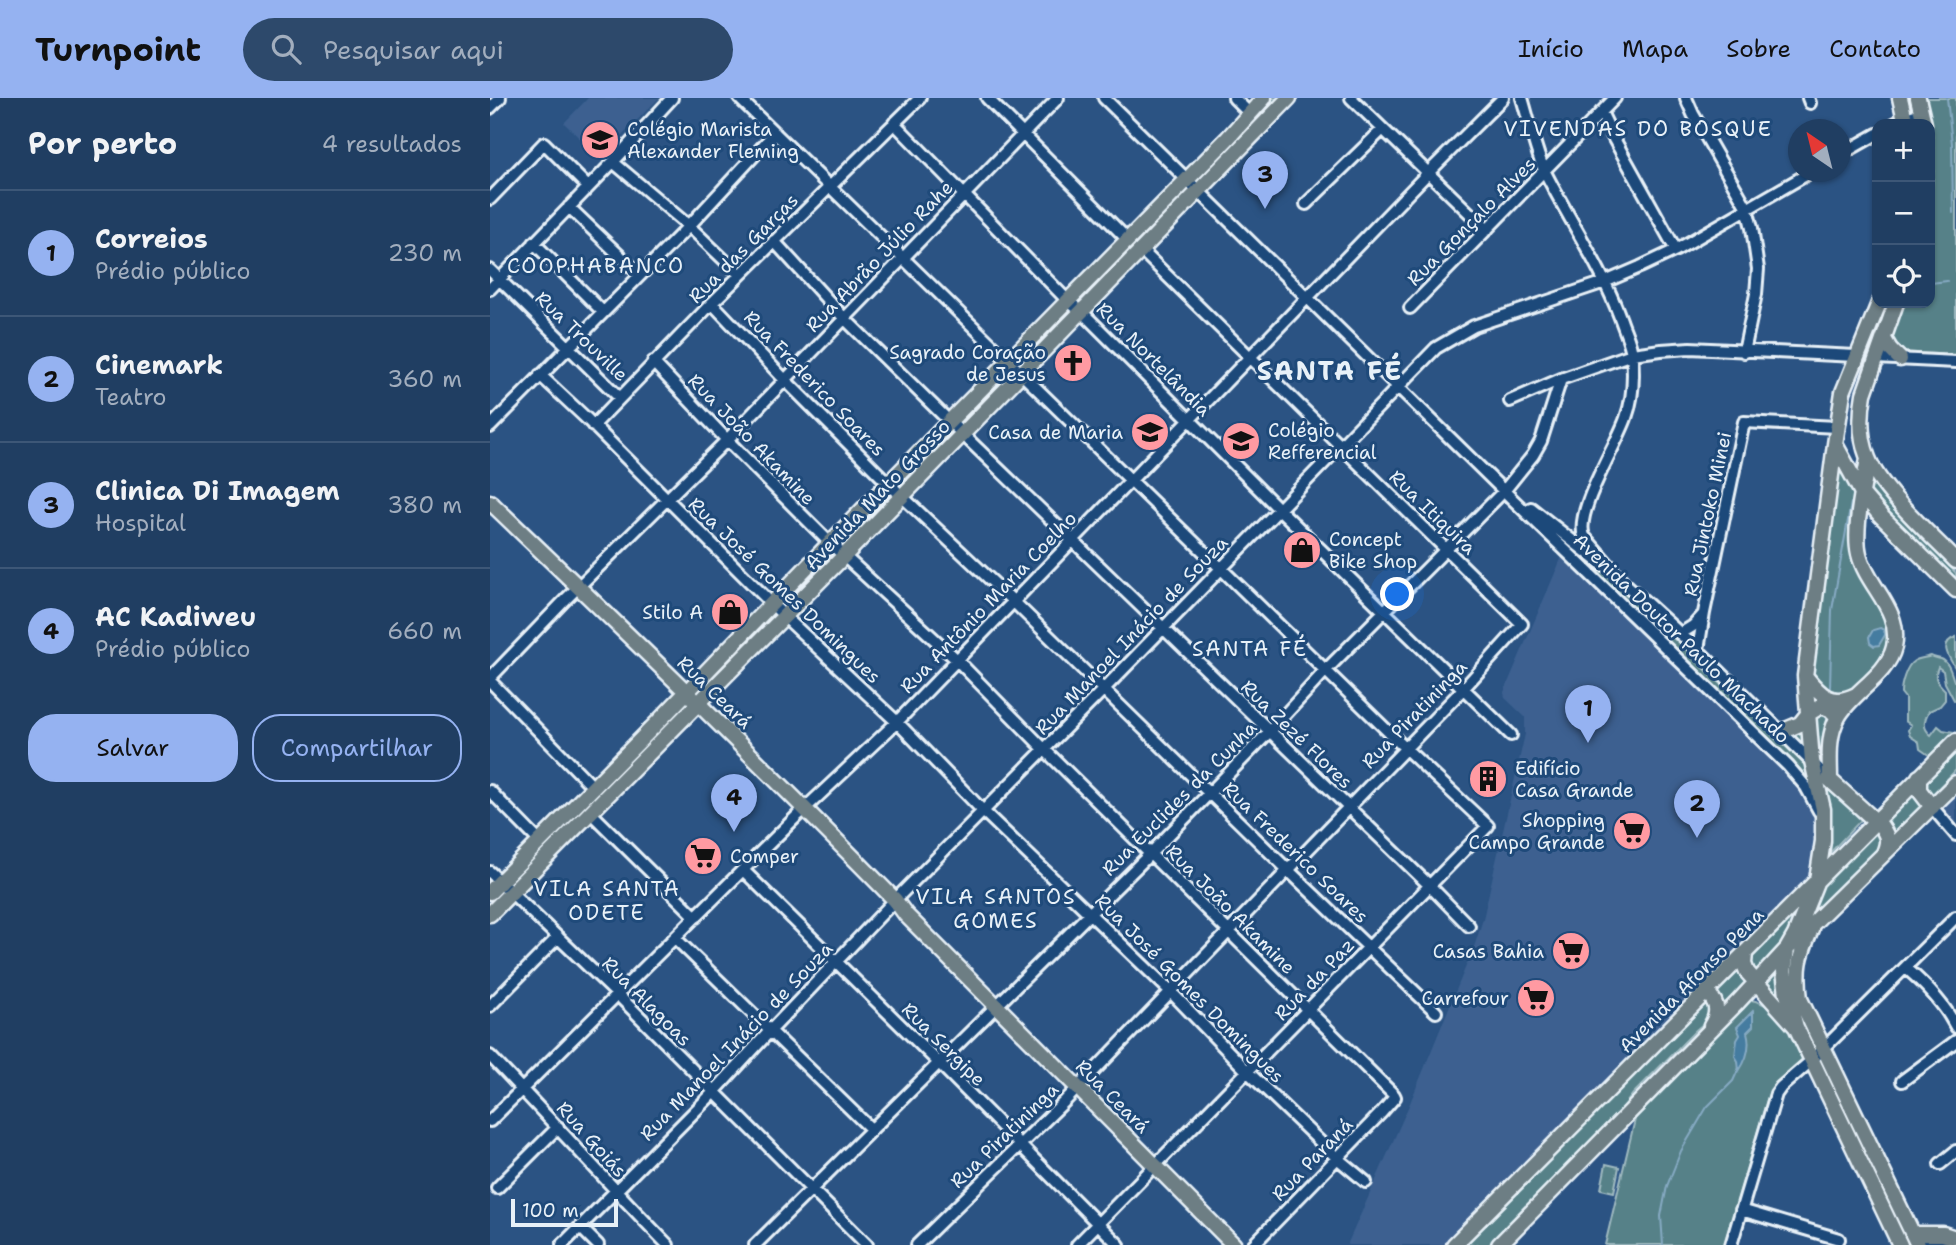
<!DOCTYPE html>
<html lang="pt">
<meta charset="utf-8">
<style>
body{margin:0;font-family:"Shantell Sans",sans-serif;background:#2d496b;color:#f1f3f6}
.controls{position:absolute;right:21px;top:21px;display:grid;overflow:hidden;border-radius:14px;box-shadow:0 2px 5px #0004}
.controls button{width:63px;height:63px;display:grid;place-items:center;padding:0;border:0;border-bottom:2px solid #3d5777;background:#203e62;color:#f1f3f6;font:35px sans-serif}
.compass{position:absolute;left:1298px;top:21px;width:63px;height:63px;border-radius:50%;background:#203e62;box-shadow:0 2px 5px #0004;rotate:325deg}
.scale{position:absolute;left:21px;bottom:18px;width:107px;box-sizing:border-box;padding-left:7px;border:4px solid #e8f1f8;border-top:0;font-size:19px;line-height:24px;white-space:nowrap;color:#e8f1f8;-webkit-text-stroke:5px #1f4a7a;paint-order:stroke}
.you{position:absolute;left:908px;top:497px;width:24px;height:24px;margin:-18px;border:5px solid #fff;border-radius:50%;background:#1a73e8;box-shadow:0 0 0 10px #1a73e833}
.badge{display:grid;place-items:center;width:46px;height:46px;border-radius:50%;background:#95b2f1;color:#111;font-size:23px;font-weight:700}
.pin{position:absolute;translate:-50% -58px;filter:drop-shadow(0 2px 4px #0008)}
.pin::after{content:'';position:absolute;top:37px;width:24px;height:21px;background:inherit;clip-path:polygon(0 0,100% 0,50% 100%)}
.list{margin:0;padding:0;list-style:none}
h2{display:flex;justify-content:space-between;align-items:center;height:91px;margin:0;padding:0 28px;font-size:30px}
h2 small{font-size:23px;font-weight:400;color:#a2aebe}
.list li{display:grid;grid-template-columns:46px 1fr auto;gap:21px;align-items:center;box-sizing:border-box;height:126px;padding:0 28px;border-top:2px solid #3d5777}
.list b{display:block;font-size:26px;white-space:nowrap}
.list p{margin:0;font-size:23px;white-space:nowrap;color:#a2aebe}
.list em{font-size:23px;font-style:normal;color:#a2aebe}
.actions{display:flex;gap:14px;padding:21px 28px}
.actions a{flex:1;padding:16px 0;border:2px solid #95b2f1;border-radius:28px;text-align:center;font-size:24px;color:#95b2f1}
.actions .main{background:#95b2f1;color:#111}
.icon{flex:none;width:38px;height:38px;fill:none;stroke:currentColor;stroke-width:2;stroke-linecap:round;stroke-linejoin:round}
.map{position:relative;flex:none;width:1466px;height:1147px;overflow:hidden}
header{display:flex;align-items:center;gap:42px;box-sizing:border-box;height:98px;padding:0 35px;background:#95b2f1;color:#111}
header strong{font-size:33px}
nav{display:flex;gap:38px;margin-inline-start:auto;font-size:24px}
.search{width:490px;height:63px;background:#2d496b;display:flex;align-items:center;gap:18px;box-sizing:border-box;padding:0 24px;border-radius:38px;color:#a2aebe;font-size:26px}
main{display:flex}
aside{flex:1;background:#203e62}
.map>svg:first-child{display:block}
.built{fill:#3c6190}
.green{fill:#568188;stroke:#9fb9c0;stroke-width:2}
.water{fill:#447ba0;stroke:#86aac3;stroke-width:2}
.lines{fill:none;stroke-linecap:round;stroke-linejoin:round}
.stream{stroke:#86aac3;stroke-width:2}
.minor-casing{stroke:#e8f1f8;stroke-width:16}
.major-casing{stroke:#e8f1f8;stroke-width:19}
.minor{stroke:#1f4a7a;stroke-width:10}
.major{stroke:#6d7e84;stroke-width:14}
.labels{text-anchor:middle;stroke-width:6;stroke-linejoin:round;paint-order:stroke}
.poi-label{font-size:19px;fill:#e8f1f8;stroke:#1f4a7a;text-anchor:end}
.street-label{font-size:19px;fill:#e8f1f8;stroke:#1f4a7a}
.neighbourhood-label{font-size:21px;letter-spacing:2px;fill:#e8f1f8;stroke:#1f4a7a}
.district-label{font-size:26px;font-weight:bold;letter-spacing:2px;fill:#e8f1f8;stroke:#1f4a7a}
</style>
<header>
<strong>Turnpoint</strong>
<div class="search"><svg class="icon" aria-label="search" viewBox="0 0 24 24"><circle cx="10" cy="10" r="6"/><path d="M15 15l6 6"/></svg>Pesquisar aqui</div>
<nav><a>Início</a><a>Mapa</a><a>Sobre</a><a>Contato</a></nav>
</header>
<main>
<aside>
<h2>Por perto<small>4 resultados</small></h2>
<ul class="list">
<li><span class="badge">1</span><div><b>Correios</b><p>Prédio público</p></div><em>230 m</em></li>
<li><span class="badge">2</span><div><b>Cinemark</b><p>Teatro</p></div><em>360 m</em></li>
<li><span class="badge">3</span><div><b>Clinica Di Imagem</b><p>Hospital</p></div><em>380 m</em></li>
<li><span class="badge">4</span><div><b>AC Kadiweu</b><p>Prédio público</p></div><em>660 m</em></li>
</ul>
<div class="actions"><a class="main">Salvar</a><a>Compartilhar</a></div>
</aside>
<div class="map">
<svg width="1466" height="1147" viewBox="0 0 1466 1147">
<rect width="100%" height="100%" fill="#2b5383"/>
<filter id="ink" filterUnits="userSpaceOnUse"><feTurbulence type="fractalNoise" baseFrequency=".0143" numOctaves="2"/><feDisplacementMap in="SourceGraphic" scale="14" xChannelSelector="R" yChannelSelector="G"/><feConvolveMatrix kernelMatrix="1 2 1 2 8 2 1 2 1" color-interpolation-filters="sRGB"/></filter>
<g filter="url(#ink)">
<!-- built -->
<path class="built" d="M98 0H169L110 60 74 25Z
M1074 454 1208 591 1232 610 1312 690 1326 714V739L1322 769 1318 782 1215 884 1102 1002 1059 1040 953 1147H857L920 1005 985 846 993 821 1035 636V619L1015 600 1014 594Z
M1466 689V726L1451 707Z"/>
<!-- green -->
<path class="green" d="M781 0H796L710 87 704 80Z
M1436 0H1466V257L1409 254 1399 240 1414 205H1440V118L1444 63 1442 34Z
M702 82 709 88 207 601 201 595Z
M1348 359 1368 401 1364 420 1399 521 1397 552 1382 574 1363 592 1334 667 1326 663 1319 573Z
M1380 382 1397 404 1466 475V487L1376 396Z
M1016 394 1149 503 1157 514 1185 542 1208 526 1207 534 1197 554 1291 642 1300 635 1315 628 1321 672 1371 722 1337 758C1341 745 1342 727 1339 713 1337 700 1312 675 1303 664L1153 519Z
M1466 539V571C1459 560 1448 545 1466 539Z
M1441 558C1444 560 1448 560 1451 561 1459 564 1461 575 1464 583H1466V603L1464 602 1455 585 1453 573 1448 569C1443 580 1447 584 1455 592V602L1450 608 1439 613C1434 622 1432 630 1441 637L1448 628 1453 632 1464 634V640L1460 645 1452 647 1451 652 1443 660 1430 651 1429 644 1420 638 1418 632 1421 627 1415 623V600L1411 595C1411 586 1416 568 1424 563 1429 560 1436 560 1441 558Z
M1466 649V672L1253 891 1206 932 1143 996 1122 1024 999 1147H971Z
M1317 836 1304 870 1423 1147H1414L1324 960 1271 886Z
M1261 902C1287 906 1308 938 1313 963L1288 983 1280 992 1234 1147H1115L1147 1013 1252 907Z
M1116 1066 1129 1069 1124 1094 1111 1091Z"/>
<!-- water -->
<path class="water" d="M1390 530 1394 532 1395 537 1389 547 1384 548 1380 545 1379 539 1383 532Z
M1263 913V928L1257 934C1261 948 1257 961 1249 973L1248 963 1245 958 1247 942 1250 937 1247 929Z"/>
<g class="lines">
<!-- stream -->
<path class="stream" d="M1457 0 1462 46 1463 115
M1441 185 1457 183
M1340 589 1342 512 1361 405
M1173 1147 1171 1118 1177 1088 1191 1053 1217 1009 1243 983 1249 970"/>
<defs>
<path id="minor" d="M249 0 915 650 998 728 587 1147
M497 0 637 141
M614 0 1014 393 1298 668 1316 689 1329 713
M744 0 759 15
M861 0 997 132
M1032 0C1039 22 1046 57 1056 76 1081 125 1112 170 1131 222 1135 234 1141 245 1142 257 1144 278 1143 301 1136 320 1127 347 1084 414 1094 438L1132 482
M1196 0 1203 16 1257 110 1262 130 1268 171 1266 196 1254 254
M1318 0 1320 5
M0 10 10 0
M1111 14 1124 41 1186 152
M404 25 578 203 592 214 789 411 1021 637
M1404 26 1415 20 1432 15
M1350 57 1387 36
M123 64 199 128 250 177
M0 101 54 45 98 89
M816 106 893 31
M79 109 150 177
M284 143 354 220 459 323 939 787 979 828
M44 145 113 214
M0 172 130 300
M0 191 123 64 182 0
M222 205 294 281 398 385 524 504 798 772 946 914
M920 210 1125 0
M1386 260 1466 264
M163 264 237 342 340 445 467 562 554 651 904 997 905 999 892 1014 763 1147
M50 277 98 322 294 518 407 624 493 713 680 893 758 974 847 1060 876 1084
M1020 303 1071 281 1142 256 1171 252 1200 250 1366 258
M103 328 222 205 430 0
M0 329 199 128 285 35
M1041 410 1113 467
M1129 480 1208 552 1340 682
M1190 536 1203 528 1213 517
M1208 552 1214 515 1254 324 1347 329
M0 580 76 501 237 342 568 0
M0 583 103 689
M0 693 49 743
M1442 709 1466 737
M101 715 206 819
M253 772 449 965 629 1147
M0 774 127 896 377 1147
M185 840 381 1031
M1416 870C1436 887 1454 905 1466 929
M0 908 68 839
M0 958C60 1020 117 1085 178 1147
M1412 983 1466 943
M0 1023 308 717 407 624 938 75 1013 0
M1450 1066 1466 1053
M7 1090 68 1029
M1251 1112 1349 1141
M90 1129 108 1147
M72 1147 224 994 280 933 405 802 614 591 946 250 984 228 1115 184 1150 169 1186 152 1321 74
M265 1147 661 755 780 633 836 572 1014 393 1043 357 1051 343 1071 281
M427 1147 575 1003 974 590 1032 526 650 151
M1241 1147 1286 996 1291 989 1322 962 1466 819
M1436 1147 1442 1143 1456 1140"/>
<path id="major" d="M1410 0 1416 26
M1428 0 1434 26
M1389 205 1353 294 1345 346 1373 397 1391 418 1466 492
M1406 205 1374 296C1370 317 1370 340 1378 360 1391 393 1441 437 1466 463
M1394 241 1400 251 1410 261
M1345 346 1315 578 1322 663 1333 711V743L1327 782 1305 837 1297 851 1294 873 1297 896 1306 929 1410 1147
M1378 360C1374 387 1363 431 1369 456 1377 489 1412 511 1404 549 1397 578 1362 594 1348 619 1337 638 1340 662 1340 682L1391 728C1398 738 1399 743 1394 755
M0 404C137 535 273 667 405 802L416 817 744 1147
M1316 579C1331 598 1342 609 1366 597
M1291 634 1310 626 1318 616 1331 608 1340 611 1348 619
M1429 679V692L1442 709
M0 794 168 624 340 445 737 41 774 0
M0 816 354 458 799 0
M1321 831C1309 859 1306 870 1310 901L1428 1147
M1255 855 1254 866 1257 874 1306 929
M1216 894C1228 904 1229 915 1221 928
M1423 1136H1453L1462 1139
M964 1147 1466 643
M1009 1147 1248 904 1297 851 1466 685"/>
</defs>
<!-- minor casing -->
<use href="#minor" class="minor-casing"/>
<!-- major casing -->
<use href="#major" class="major-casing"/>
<!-- minor -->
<use href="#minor" class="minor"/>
<!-- major -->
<use href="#major" class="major"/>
</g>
</g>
<!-- icons -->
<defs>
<symbol id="school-disc" viewBox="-11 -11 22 22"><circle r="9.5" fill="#ff9aa2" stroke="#1f4a7a"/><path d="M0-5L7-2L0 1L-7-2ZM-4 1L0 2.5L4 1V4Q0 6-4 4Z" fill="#111"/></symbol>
<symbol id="church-disc" viewBox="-11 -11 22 22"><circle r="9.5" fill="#ff9aa2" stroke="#1f4a7a"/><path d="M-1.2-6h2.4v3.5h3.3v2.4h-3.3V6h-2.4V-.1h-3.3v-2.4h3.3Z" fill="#111"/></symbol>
<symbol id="shop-disc" viewBox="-11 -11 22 22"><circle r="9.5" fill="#ff9aa2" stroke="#1f4a7a"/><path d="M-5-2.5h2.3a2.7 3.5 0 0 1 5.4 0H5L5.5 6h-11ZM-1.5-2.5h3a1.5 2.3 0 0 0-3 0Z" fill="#111"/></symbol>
<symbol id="building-disc" viewBox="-11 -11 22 22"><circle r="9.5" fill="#ff9aa2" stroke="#1f4a7a"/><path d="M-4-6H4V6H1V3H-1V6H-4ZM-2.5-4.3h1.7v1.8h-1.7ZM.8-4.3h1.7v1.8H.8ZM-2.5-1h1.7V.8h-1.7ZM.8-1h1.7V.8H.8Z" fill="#111"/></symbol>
<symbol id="supermarket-disc" viewBox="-11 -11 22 22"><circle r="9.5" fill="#ff9aa2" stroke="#1f4a7a"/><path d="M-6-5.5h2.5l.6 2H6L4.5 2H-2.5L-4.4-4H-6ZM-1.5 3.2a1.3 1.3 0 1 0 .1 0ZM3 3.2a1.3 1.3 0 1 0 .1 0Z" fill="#111"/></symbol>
</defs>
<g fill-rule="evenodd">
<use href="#school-disc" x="88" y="20" width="44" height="44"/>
<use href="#church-disc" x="561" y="243" width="44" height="44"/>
<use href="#school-disc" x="638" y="312" width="44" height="44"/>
<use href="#school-disc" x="729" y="321" width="44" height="44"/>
<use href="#shop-disc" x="790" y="430" width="44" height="44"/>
<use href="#shop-disc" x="218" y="492" width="44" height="44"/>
<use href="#building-disc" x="976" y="659" width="44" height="44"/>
<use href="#supermarket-disc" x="1120" y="711" width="44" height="44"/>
<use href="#supermarket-disc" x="191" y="736" width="44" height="44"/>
<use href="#supermarket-disc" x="1059" y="831" width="44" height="44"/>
<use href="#supermarket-disc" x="1024" y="878" width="44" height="44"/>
</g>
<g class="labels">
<!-- poi labels -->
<g class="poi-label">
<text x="137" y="38" text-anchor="start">Colégio Marista<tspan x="137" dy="22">Alexander Fleming</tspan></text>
<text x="556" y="261">Sagrado Coração<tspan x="556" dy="22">de Jesus</tspan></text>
<text x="778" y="339" text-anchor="start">Colégio<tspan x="778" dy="22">Refferencial</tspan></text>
<text x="633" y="341">Casa de Maria</text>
<text x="839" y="448" text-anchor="start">Concept<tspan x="839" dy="22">Bike Shop</tspan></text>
<text x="213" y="521">Stilo A</text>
<text x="1025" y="677" text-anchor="start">Edifício<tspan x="1025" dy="22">Casa Grande</tspan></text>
<text x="1115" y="729">Shopping<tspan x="1115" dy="22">Campo Grande</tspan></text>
<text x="240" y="765" text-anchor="start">Comper</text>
<text x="1054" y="860">Casas Bahia</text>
<text x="1019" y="907">Carrefour</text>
</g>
<!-- street labels -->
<g class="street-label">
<text transform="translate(981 123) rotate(-45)" y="7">Rua Gonçalo Alves</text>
<text transform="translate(253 150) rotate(-45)" y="7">Rua das Garças</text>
<text transform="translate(389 158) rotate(-46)" y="7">Rua Abrão Júlio Rahe</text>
<text transform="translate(92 238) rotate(44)" y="7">Rua Trouville</text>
<text transform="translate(664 261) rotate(45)" y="7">Rua Nortelândia</text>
<text transform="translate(325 285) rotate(46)" y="7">Rua Frederico Soares</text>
<text transform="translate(262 341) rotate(46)" y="7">Rua João Akamine</text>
<text transform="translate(387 396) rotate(-46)" y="7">Avenida Mato Grosso</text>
<text transform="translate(943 414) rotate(44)" y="7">Rua Itiquira</text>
<text transform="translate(1217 416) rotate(-78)" y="7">Rua Jintoko Minei</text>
<text transform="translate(295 492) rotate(44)" y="7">Rua José Gomes Domingues</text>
<text transform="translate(498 504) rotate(-46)" y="7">Rua Antônio Maria Coelho</text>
<text transform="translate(641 537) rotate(-46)" y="7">Rua Manoel Inácio de Souza</text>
<text transform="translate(1192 540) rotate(44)" y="7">Avenida Doutor Paulo Machado</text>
<text transform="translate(225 594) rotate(44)" y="7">Rua Ceará</text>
<text transform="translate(924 616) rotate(-46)" y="7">Rua Piratininga</text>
<text transform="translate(807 636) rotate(44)" y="7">Rua Zezé Flores</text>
<text transform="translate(689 700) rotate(-45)" y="7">Rua Euclides da Cunha</text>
<text transform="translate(806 754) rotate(44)" y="7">Rua Frederico Soares</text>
<text transform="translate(741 811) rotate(45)" y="7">Rua João Akamine</text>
<text transform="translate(824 881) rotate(-46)" y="7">Rua da Paz</text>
<text transform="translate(1201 882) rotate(-45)" y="7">Avenida Afonso Pena</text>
<text transform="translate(700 890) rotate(45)" y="7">Rua José Gomes Domingues</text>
<text transform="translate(157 903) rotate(45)" y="7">Rua Alagoas</text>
<text transform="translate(246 943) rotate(-46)" y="7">Rua Manoel Inácio de Souza</text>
<text transform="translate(454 946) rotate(45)" y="7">Rua Sergipe</text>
<text transform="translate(623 998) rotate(45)" y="7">Rua Ceará</text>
<text transform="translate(514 1037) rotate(-44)" y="7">Rua Piratininga</text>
<text transform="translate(102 1041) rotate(48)" y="7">Rua Goiás</text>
<text transform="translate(822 1061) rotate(-46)" y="7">Rua Paraná</text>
</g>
<!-- neighbourhood labels -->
<g class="neighbourhood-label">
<text x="1148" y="38">VIVENDAS DO BOSQUE</text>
<text x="106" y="175">COOPHABANCO</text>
<text x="760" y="558">SANTA FÉ</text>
<text x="117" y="798">VILA SANTA<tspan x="117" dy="24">ODETE</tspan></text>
<text x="506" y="806">VILA SANTOS<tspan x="506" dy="24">GOMES</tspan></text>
</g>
<!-- district labels -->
<g class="district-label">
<text x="840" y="282">SANTA FÉ</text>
</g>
</g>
</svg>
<div class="controls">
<button>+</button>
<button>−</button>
<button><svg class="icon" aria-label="locate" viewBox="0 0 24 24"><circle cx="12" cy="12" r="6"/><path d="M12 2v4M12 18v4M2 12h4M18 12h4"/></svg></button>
</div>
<svg class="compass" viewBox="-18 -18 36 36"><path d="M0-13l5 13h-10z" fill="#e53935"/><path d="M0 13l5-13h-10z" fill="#a2aebe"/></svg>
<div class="scale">100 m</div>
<div class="you"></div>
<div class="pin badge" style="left:1098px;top:645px">1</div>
<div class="pin badge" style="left:1207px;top:740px">2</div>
<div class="pin badge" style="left:775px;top:111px">3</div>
<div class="pin badge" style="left:244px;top:734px">4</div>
</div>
</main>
